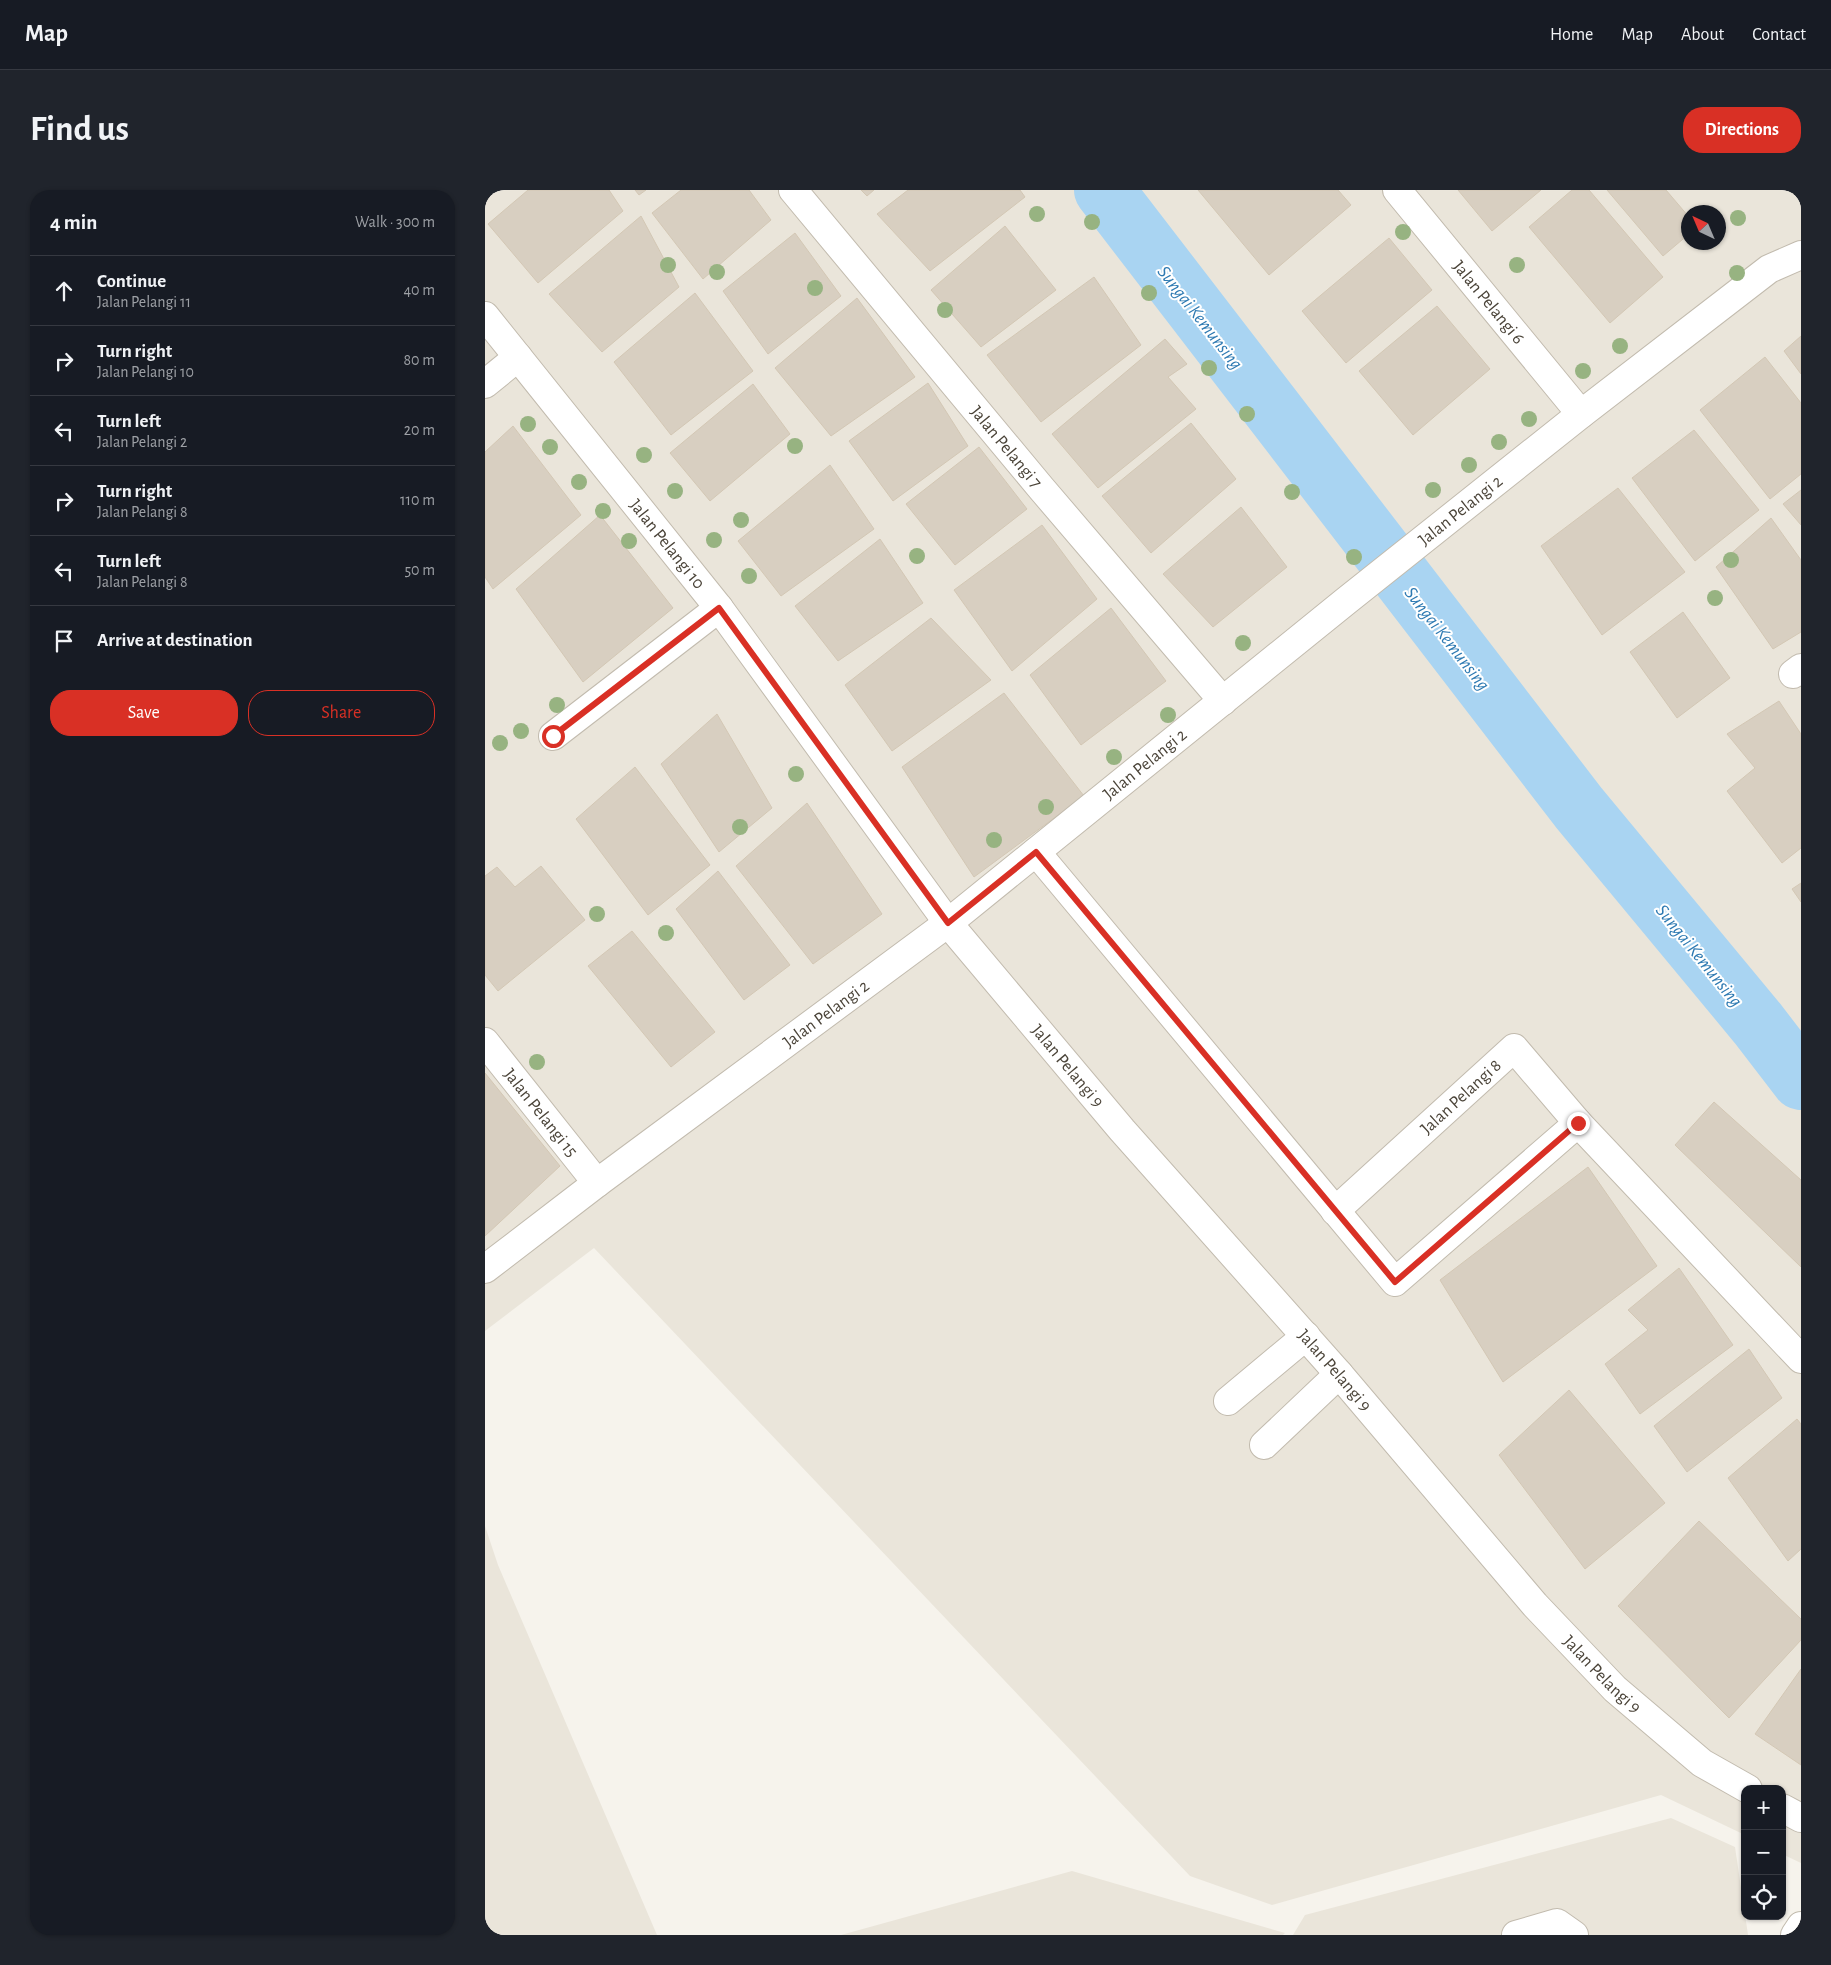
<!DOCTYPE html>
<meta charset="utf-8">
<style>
body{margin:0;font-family:"Alegreya Sans",sans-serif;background:#20242c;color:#f1f3f6}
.controls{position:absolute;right:15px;bottom:15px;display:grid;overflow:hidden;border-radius:10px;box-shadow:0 1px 4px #0004}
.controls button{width:45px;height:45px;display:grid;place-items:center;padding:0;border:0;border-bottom:1px solid #363941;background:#171b24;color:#f1f3f6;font:25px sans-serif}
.compass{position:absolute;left:1196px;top:15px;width:45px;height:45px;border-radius:50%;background:#171b24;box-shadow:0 1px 4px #0004;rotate:316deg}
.stop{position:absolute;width:15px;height:15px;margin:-11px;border:4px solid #d93025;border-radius:50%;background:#fff}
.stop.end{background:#d93025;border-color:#fff;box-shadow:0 1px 5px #0008}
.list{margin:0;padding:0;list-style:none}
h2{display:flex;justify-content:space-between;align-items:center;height:65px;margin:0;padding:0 20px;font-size:21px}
h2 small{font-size:16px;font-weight:400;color:#9ea1a6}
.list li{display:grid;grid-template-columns:32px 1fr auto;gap:15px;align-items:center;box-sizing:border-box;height:70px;padding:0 20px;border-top:1px solid #363941}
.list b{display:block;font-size:19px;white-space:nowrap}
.list p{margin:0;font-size:16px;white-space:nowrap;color:#9ea1a6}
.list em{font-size:16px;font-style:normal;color:#9ea1a6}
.actions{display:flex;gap:10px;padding:15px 20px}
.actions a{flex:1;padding:11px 0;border:1px solid #d93025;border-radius:20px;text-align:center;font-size:18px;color:#d93025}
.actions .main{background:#d93025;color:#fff}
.icon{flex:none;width:28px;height:28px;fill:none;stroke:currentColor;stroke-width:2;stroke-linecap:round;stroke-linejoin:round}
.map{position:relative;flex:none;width:1316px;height:1745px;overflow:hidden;border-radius:20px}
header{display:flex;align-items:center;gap:30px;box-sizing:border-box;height:70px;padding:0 25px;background:#171b24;border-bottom:1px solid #363941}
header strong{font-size:24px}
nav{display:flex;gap:28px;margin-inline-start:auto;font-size:18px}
.intro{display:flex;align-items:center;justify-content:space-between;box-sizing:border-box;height:120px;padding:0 30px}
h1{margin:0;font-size:35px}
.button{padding:12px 22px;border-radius:20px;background:#d93025;color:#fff;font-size:18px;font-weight:700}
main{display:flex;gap:30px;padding:0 30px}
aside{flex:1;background:#171b24;border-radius:20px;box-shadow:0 1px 4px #0004}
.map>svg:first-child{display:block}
.residential{fill:#eae5da;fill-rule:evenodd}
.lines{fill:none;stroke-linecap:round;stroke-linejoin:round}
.river{stroke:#a9d4f2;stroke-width:60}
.building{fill:#d8cfc1;stroke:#d3c7b4}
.minor-casing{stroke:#c2bbae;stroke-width:30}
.minor{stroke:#fff;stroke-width:28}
.tree{fill:#97b381}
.route{stroke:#d93025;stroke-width:6}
.labels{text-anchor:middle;stroke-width:4;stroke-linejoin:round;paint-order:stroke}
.street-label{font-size:18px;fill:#4b4439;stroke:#fff}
.water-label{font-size:19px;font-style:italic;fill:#2e7ab2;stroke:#fff}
</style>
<header>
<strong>Map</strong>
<nav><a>Home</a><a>Map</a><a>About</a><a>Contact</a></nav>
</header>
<div class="intro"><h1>Find us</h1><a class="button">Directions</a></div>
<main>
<aside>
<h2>4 min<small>Walk · 300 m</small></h2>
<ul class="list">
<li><svg class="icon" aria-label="ahead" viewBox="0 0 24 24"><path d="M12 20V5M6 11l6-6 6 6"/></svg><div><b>Continue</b><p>Jalan Pelangi 11</p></div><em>40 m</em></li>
<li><svg class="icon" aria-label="right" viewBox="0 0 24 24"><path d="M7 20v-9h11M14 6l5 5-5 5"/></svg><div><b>Turn right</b><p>Jalan Pelangi 10</p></div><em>80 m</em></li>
<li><svg class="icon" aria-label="left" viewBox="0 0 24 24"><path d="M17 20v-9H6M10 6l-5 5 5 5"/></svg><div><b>Turn left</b><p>Jalan Pelangi 2</p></div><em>20 m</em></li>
<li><svg class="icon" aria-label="right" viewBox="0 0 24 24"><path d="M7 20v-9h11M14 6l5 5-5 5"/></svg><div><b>Turn right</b><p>Jalan Pelangi 8</p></div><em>110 m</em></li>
<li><svg class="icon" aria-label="left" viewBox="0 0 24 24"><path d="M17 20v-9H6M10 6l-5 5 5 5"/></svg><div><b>Turn left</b><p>Jalan Pelangi 8</p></div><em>50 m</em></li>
<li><svg class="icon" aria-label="arrive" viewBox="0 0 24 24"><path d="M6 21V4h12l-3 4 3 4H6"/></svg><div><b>Arrive at destination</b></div></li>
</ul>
<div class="actions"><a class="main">Save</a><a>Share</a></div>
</aside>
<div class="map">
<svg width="1316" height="1745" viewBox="0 0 1316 1745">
<rect width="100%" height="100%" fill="#f6f3ec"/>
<!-- residential -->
<path class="residential" d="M0 0H1316V1673L1297 1664V1599H1260V1645L1176 1605 787 1715 705 1686 109 1058 0 1141ZM1204 22H1234V52H1204Z
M0 1336 13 1375 172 1745H0Z
M1186 1628 1250 1657 1263 1745H808L820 1725Z
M587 1681 800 1743 798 1745H356Z"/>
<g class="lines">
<!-- river -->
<path class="river" d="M619 0 1094 618 1273 834 1316 890"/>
</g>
<!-- building -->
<path class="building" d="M43 0H124L138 21 53 93 3 34Z
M150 0H161L154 5Z
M196 0H264L286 30 218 89 167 23Z
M376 0H389L382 6Z
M423 0H535L540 7 445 81 392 24Z
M713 0H853L866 15 784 85Z
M973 0H1056L1007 41Z
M1087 0H1104L1178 87 1125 133 1044 37Z
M1122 0H1181L1204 27V44L1178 66Z
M156 26 194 97 117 162 64 104Z
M520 36 571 100 496 157 446 100Z
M310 43 356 106 283 164 238 101Z
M904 48 947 100 861 173 817 121Z
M609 87 656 155 556 232 502 165Z
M210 103 268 181 186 245 129 172Z
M372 108 430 187 346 246 290 178Z
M952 116 1005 179 928 245 874 181Z
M1316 146V184L1299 161Z
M680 149 702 174 683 187 711 219 613 298 567 244Z
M1280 167 1316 213V284L1285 309 1215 220Z
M443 193 483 256 408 311 364 251Z
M268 194 305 244 225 311 185 263Z
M706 233 751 289 666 363 617 306Z
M28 236 96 325 8 399 0 387V262Z
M1209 240 1274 320 1210 371 1147 288Z
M494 257 542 319 470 375 421 314Z
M345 275 389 339 296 406 253 351Z
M1133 298 1200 382 1117 445 1056 356Z
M1316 300V335L1298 314Z
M756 317 802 377 728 437 678 384Z
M115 325 188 418 98 492 31 399Z
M1286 328 1316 370V442L1288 459 1231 377Z
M557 335 612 409 527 481 469 400Z
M395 349 438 413 353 471 310 416Z
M626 418 681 491 596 555 545 485Z
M1198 422 1245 488 1192 528 1145 462Z
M446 428 506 490 407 561 360 495Z
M519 503 599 606 489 687 417 577Z
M1294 511 1316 544V658L1297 673 1242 601 1270 578 1242 544Z
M232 524 287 618 234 662 176 574Z
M150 577 225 675 163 725 91 629Z
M322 613 397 724 328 774 251 676Z
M56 676 100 730 13 801 0 785V686L12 677 30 697Z
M233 681 305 775 259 810 191 719Z
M1316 693V712L1307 699Z
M147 741 230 842 186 877 103 776Z
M0 883 75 976 0 1046Z
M1229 912 1316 990V1077L1190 955Z
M1103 977 1172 1076 1018 1192 955 1090Z
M1194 1078 1248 1155 1155 1224 1120 1174 1163 1140 1143 1120Z
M1264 1159 1297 1208 1202 1282 1169 1236Z
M1084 1200 1180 1313 1100 1379 1014 1265Z
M1312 1229 1316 1234V1359L1303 1371 1243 1288Z
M1214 1331 1316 1429V1450L1244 1528 1133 1416Z
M1316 1479V1575L1270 1544Z"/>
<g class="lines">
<defs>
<g id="minor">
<path id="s1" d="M308 0 556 298 738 511"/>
<path id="s2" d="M912 0 1096 224"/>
<path id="s3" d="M0 126 234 418 463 733 637 940 854 1184 1050 1415 1130 1499 1217 1573 1263 1599"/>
<path d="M0 194 33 167"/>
<path d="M1308 484 1316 478"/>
<path d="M68 546 234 418"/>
<path d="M551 662 910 1092 1093 933"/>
<path id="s4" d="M0 852 112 993"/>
<path id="s5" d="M850 1021 1029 858 1093 933 1316 1169"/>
<path id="s6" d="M0 1079 112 993 463 733 861 411 1096 224 1284 79 1316 65"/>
<path d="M743 1211 821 1146"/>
<path d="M779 1255 854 1184"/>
<path d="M1297 1618 1316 1628"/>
<path d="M1031 1745 1072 1733 1089 1745"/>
<path d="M1310 1745 1316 1736"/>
</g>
</defs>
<!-- minor casing -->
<use href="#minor" class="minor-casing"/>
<!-- minor -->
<use href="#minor" class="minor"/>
</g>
<!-- trees -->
<g class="tree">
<circle cx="552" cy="24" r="8"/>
<circle cx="1253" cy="28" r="8"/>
<circle cx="607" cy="32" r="8"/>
<circle cx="918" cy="42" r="8"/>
<circle cx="183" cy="75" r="8"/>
<circle cx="1032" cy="75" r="8"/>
<circle cx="232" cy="82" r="8"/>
<circle cx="1252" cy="83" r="8"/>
<circle cx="330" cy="98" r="8"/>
<circle cx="664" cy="103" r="8"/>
<circle cx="460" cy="120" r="8"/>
<circle cx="1135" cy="156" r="8"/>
<circle cx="724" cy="178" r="8"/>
<circle cx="1098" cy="181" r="8"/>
<circle cx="762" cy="224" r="8"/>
<circle cx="1044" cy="229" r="8"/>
<circle cx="43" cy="234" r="8"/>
<circle cx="1014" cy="252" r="8"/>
<circle cx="310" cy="256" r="8"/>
<circle cx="65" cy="257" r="8"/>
<circle cx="159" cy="265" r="8"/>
<circle cx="984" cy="275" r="8"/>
<circle cx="94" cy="292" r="8"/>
<circle cx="948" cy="300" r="8"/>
<circle cx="190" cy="301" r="8"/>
<circle cx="807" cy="302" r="8"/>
<circle cx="118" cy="321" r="8"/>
<circle cx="256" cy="330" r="8"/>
<circle cx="229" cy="350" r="8"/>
<circle cx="144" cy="351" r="8"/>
<circle cx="432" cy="366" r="8"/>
<circle cx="869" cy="367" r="8"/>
<circle cx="1246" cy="370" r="8"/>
<circle cx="264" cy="386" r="8"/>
<circle cx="1230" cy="408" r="8"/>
<circle cx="758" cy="453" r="8"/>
<circle cx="72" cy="515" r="8"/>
<circle cx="683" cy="525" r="8"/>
<circle cx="36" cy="541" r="8"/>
<circle cx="15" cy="553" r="8"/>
<circle cx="629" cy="567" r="8"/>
<circle cx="311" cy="584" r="8"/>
<circle cx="561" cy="617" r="8"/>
<circle cx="255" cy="637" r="8"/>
<circle cx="509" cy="650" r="8"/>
<circle cx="112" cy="724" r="8"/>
<circle cx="181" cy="743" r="8"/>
<circle cx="52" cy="872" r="8"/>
</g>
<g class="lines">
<!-- route -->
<path class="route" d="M68 546 234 418 463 733 551 662 910 1092 1093 933"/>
</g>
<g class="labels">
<!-- street labels -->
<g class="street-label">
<text dy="6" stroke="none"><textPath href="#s2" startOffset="145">Jalan Pelangi 6</textPath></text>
<text dy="6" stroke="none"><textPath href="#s1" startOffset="334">Jalan Pelangi 7</textPath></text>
<text dy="6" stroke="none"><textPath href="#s6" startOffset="1236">Jalan Pelangi 2</textPath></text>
<text dy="6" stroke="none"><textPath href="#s3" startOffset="292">Jalan Pelangi 10</textPath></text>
<text dy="6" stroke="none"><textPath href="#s6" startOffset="831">Jalan Pelangi 2</textPath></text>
<text dy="6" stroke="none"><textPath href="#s6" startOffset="426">Jalan Pelangi 2</textPath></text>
<text dy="6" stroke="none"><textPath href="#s3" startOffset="950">Jalan Pelangi 9</textPath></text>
<text dy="6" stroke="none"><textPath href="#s5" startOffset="170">Jalan Pelangi 8</textPath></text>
<text dy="6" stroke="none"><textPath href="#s4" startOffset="90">Jalan Pelangi 15</textPath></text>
<text dy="6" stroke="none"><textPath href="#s3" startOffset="1355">Jalan Pelangi 9</textPath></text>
<text dy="6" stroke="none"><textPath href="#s3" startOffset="1760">Jalan Pelangi 9</textPath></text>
</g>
<!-- water labels -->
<g class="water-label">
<text transform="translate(716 127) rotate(52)" y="7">Sungai Kemunsing</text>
<text transform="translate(963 448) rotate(52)" y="7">Sungai Kemunsing</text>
<text transform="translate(1215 765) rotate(51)" y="7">Sungai Kemunsing</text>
</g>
</g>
</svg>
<div class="controls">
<button>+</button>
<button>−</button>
<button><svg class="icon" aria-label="locate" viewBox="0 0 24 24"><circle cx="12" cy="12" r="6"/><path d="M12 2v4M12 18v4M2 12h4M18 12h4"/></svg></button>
</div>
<svg class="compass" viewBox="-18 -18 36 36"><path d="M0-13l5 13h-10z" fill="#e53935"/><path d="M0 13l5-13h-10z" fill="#9ea1a6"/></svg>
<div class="stop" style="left:68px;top:546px"></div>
<div class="stop end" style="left:1093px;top:933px"></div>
</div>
</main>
